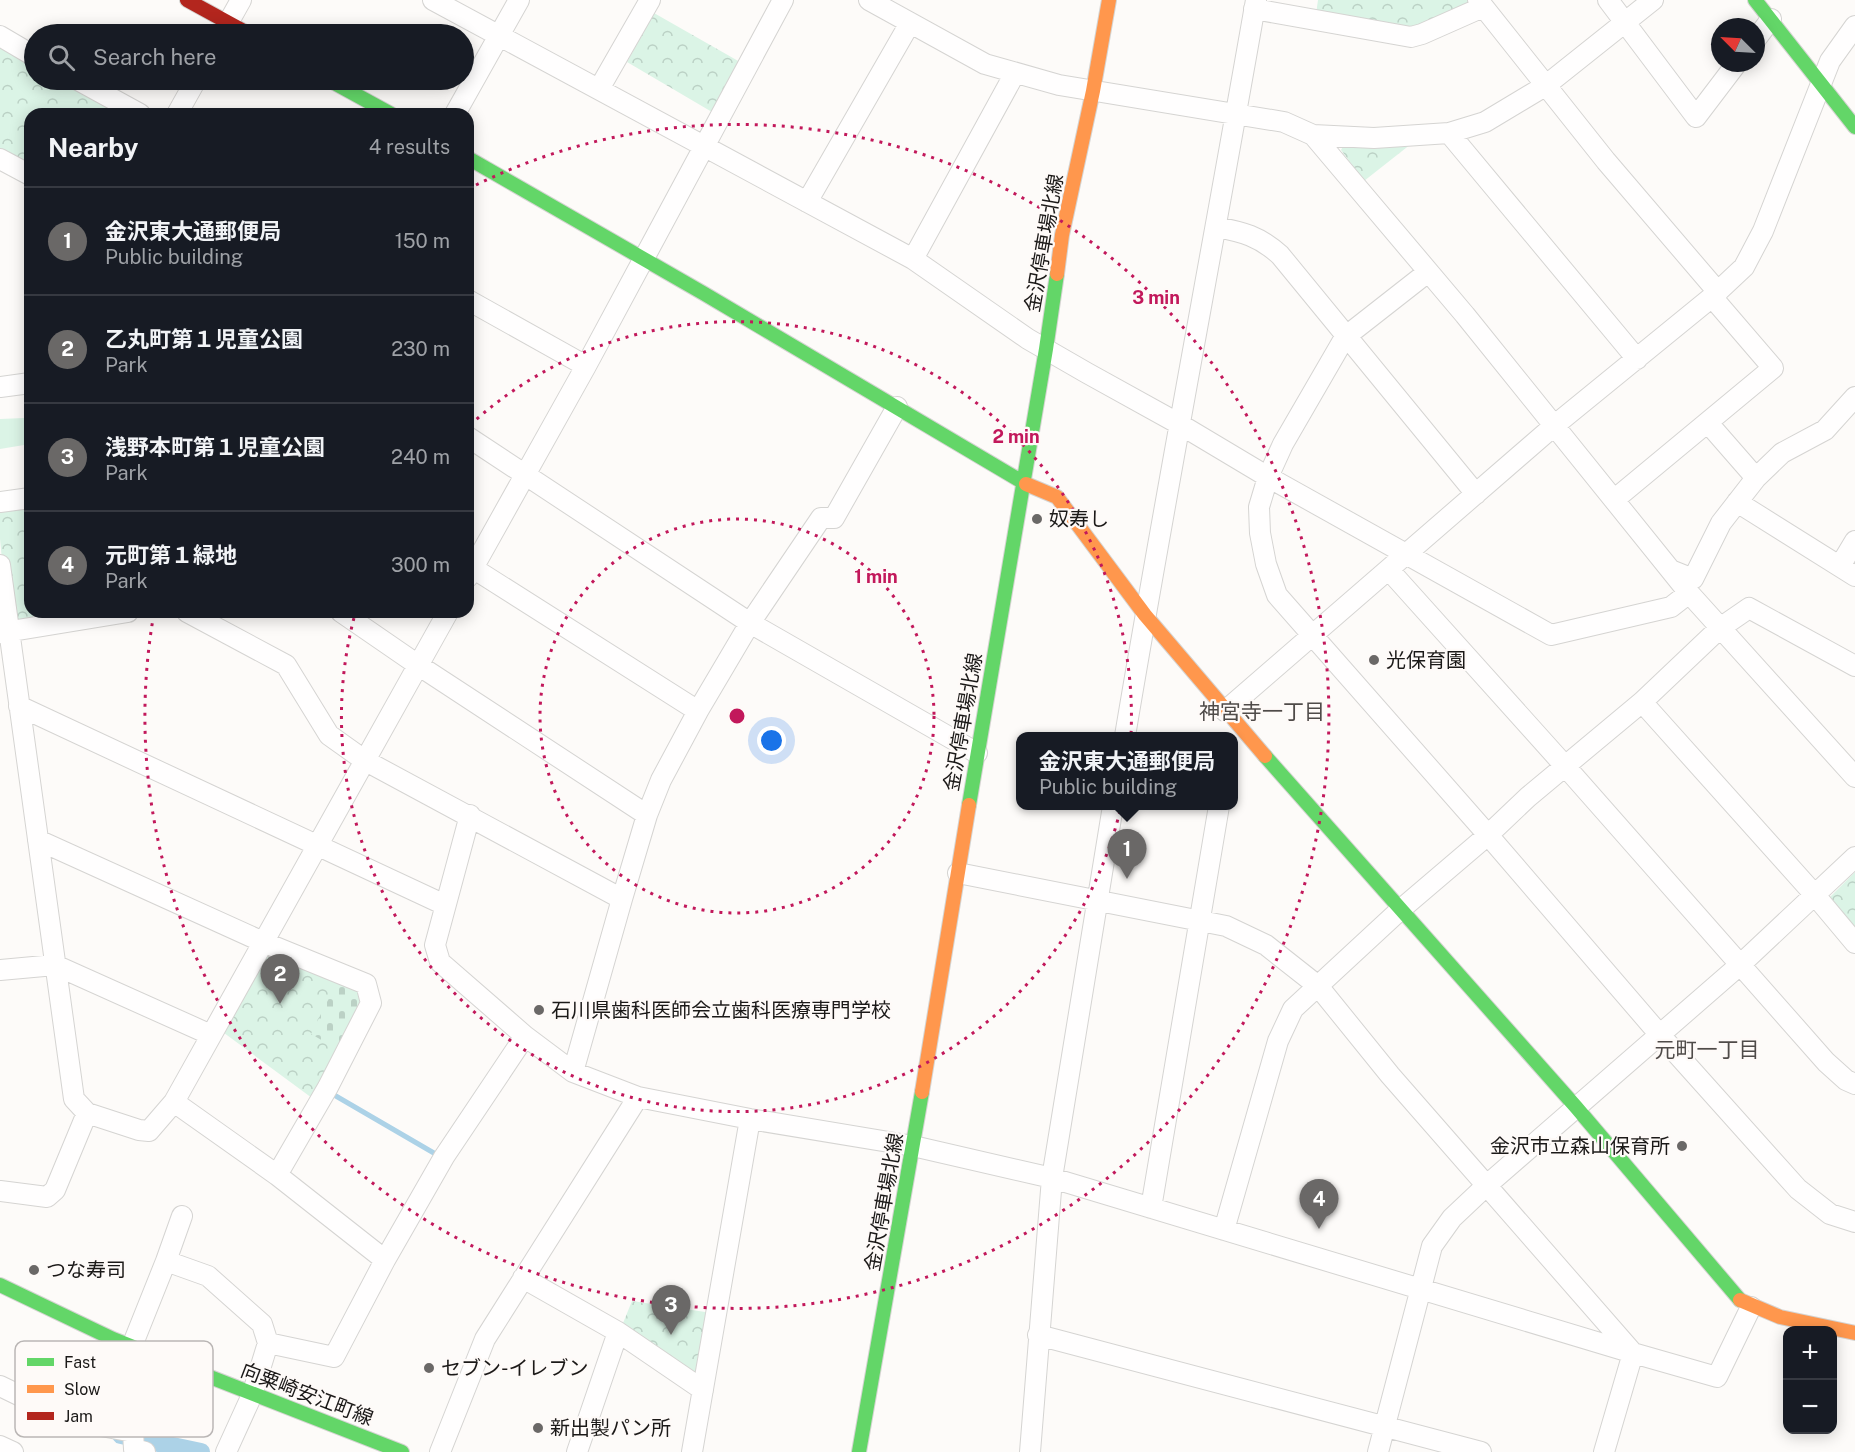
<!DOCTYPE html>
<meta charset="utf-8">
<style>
body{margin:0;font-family:"Public Sans","Noto Sans JP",sans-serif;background:#242831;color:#f1f3f6}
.controls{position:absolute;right:18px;bottom:18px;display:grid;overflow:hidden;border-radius:12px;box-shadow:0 3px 15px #0003}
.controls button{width:54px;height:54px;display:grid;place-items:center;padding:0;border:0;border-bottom:2px solid #363941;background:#171b24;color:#f1f3f6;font:30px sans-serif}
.compass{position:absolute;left:1711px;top:18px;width:54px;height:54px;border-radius:50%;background:#171b24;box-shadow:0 3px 15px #0003;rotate:294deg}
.you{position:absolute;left:772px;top:741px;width:21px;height:21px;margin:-15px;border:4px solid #fff;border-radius:50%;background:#1a73e8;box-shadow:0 0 0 9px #1a73e833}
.badge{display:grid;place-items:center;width:39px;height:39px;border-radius:50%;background:#6a6867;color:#fff;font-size:20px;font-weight:700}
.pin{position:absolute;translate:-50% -50px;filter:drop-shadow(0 2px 3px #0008)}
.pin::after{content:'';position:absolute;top:32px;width:21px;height:18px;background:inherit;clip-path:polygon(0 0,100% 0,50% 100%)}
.popup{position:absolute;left:1016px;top:732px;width:222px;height:78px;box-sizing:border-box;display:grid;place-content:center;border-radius:12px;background:#171b24;filter:drop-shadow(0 2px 4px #0005);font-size:20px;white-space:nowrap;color:#9ea1a6}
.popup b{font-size:22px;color:#f1f3f6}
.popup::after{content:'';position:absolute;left:50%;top:100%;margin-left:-12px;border:12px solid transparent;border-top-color:#171b24}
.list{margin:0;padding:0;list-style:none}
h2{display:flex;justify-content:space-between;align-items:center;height:78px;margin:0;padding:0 24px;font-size:26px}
h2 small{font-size:20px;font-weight:400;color:#9ea1a6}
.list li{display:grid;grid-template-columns:39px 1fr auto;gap:18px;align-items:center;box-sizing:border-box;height:108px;padding:0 24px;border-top:2px solid #363941}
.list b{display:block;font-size:22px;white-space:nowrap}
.list p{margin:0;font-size:20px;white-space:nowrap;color:#9ea1a6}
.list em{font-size:20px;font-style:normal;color:#9ea1a6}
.icon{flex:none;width:33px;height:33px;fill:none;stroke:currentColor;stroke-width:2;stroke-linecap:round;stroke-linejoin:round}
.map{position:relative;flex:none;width:1855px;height:1452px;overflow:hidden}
.search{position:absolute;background:#171b24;box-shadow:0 3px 15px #0003;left:24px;top:24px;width:450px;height:66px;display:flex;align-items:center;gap:15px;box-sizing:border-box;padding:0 21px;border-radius:33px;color:#9ea1a6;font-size:22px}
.panel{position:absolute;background:#171b24;box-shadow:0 3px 15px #0003;left:24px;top:108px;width:450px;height:510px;border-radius:18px}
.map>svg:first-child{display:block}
.green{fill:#dbf4e6}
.forest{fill:url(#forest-crowns)}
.cemetery{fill:url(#cemetery-stones)}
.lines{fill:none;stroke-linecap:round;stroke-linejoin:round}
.stream{stroke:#acd2e7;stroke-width:5}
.canal{stroke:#acd2e7;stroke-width:18}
.street-casing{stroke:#d5d4d2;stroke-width:22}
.fast-casing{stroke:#d5d4d2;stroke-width:16}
.slow-casing{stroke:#d5d4d2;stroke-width:16}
.jam-casing{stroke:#d5d4d2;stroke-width:16}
.street{stroke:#fffefe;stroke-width:20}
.fast{stroke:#63d668;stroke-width:14}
.slow{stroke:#ff974d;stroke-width:14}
.jam{stroke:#b3261e;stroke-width:14}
.ring{fill:none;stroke:#c2185b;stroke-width:3;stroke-dasharray:3 6}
.poi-dot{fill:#6a6867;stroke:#fefaf8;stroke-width:2}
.labels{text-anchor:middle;stroke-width:4.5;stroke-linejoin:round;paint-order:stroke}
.street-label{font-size:20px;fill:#1b1918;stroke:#fefaf8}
.poi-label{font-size:20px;fill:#1b1918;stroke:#fefaf8;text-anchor:start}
.neighbourhood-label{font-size:21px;fill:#4f4b49;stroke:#fefaf8}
.key{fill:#fefaf8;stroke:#bab6b5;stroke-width:1.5}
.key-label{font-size:16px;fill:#1b1918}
.centre{fill:#c2185b;stroke:#fefaf8;stroke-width:3}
.ring-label{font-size:18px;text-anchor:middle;font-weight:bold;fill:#c2185b;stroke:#fefaf8;stroke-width:4.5;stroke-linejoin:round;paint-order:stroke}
</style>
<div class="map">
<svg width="1855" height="1452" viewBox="0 0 1855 1452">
<defs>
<pattern id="forest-crowns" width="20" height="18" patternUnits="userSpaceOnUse" patternTransform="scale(1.5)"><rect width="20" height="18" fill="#dbf4e6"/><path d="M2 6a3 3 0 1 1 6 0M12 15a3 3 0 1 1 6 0" fill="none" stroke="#bbd1c5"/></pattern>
<pattern id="cemetery-stones" width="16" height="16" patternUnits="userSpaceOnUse" patternTransform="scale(1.5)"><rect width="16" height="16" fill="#dbf4e6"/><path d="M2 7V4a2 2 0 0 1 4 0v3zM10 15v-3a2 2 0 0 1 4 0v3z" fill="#bbd1c5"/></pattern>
</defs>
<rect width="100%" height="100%" fill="#fdfbf9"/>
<!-- green -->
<path class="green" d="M24 418 30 444 0 449V419Z"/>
<!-- forest -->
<path class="forest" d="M1318 0H1471L1474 4 1416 28H1384L1316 14Z
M654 13 740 62 712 112 627 62Z
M0 44 34 64V80H62L123 114H30V165L0 150Z
M1346 141 1411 144 1364 181 1341 150Z
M30 504V612H98L8 623 0 539V509Z
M1855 872V931L1830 897Z
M272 949 339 978V1050L312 1098 220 1030 257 960Z
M632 1301 712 1313 700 1382 621 1328Z"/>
<!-- cemetery -->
<path class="cemetery" d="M339 978 361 989 366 1004 339 1050 311 1034Z"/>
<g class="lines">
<!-- stream -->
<path class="stream" d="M329 1092 439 1156"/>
<!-- canal -->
<path class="canal" d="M121 1435 201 1452"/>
<defs>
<path id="street" d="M433 0 913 259 1028 339 1087 373 1181 425 1268 477 1551 635 1671 607 1689 593
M869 0 985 64 1059 85 1284 122 1313 135 1374 138 1449 133 1485 122 1545 86 1653 0
M1478 0 1606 161 1718 292
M1608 0 1696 117 1737 63
M1254 9 1411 37 1422 34 1483 7
M222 34 241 0
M0 36 34 56
M1756 39 1771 19
M78 80 140 114
M599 89 650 0
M177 114 196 80
M455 114 519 0
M1449 133 1637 359
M1313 135 1465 315 1689 593 1855 777
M0 159 30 175
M807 202 910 23
M1216 227C1243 232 1259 236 1280 255L1476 494
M913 259 1015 73
M1428 272 1345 337 1283 444 1268 477 1259 507 1260 533 1266 564 1277 595 1488 835 1660 1035 1798 1189 1830 1214 1855 1222
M468 300 586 366
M0 387 30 383
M1708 423 1756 478
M468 437 750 623 977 753
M1615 499 1773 368 1712 297
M0 502 30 498
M1737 502 1855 576
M0 565 74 1099 87 1113 139 1130 149 1131 174 1102 448 612
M468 565 698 711
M1840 566 1855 541
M1389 570 1565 766 1826 1062 1846 1080 1855 1084
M1673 571 1693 579 1721 523 1756 478 1782 453 1825 430 1855 397
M468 577 586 366 783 0
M187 612 286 665 329 735 364 760 622 899
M341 612 418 665 647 815
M0 633 128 612
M1642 702 1814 894 1855 943
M19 706 445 905
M1225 711 1555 425 1712 297 1744 267 1763 231 1830 61 1855 26
M1125 736C1166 491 1213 246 1256 0
M470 815 435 945 440 962 525 1036
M38 840 263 942 366 984 371 1003 328 1087 277 1175
M958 873 1226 926 1266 945 1318 986 1390 1075 1633 1353
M0 970 55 965 211 1035
M573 1072 622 899 647 815 661 780 698 711 750 623 821 518H834L897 407
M174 1102 277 1175 385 1260
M0 1191 47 1197 55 1190 87 1113
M1151 1208 1219 806
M1224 1230 1278 1041 1293 1009 1400 910 1488 835 1528 797 1642 702 1720 628 1749 608 1855 666
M166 1261 182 1216
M523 1278 618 1332
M1038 1335 1481 1452
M132 1346 166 1261 208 1276 262 1324 268 1343
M0 1386 70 1420 133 1432 134 1449 145 1452
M0 1446 13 1452
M226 1452 252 1395 268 1343 334 1357 385 1260 444 1157 525 1036 573 1072 638 1097 750 1119 913 1146 1052 1178 1633 1353 1717 1377 1751 1307
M440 1452 485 1339 638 1097
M577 1452 618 1332 703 1390
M692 1452 750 1119
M1030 1452 1052 1178 1113 806
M1378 1452 1432 1246 1452 1218 1487 1185 1741 964 1855 857
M1604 1452 1633 1353"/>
<path id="fast" d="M1755 0 1855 127
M329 80 391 114
M468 158 703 293 1026 484
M1265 756 1576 1107 1740 1300
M969 805 1046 349 1057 274
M0 1285 113 1339 402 1452
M859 1452 922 1092"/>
<path id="slow" d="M1057 274 1062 235 1093 91 1109 0
M1026 484 1057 497 1145 615 1265 756
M922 1092 969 805
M1740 1300 1780 1317 1855 1333"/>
<path id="jam" d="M187 0 249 34"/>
</defs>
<!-- street casing -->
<use href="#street" class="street-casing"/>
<!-- fast casing -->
<use href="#fast" class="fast-casing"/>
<!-- slow casing -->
<use href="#slow" class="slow-casing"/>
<!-- jam casing -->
<use href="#jam" class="jam-casing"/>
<!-- street -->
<use href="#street" class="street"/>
<!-- fast -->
<use href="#fast" class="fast"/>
<!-- slow -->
<use href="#slow" class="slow"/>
<!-- jam -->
<use href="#jam" class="jam"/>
</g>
<!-- distance rings -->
<g class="ring">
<circle cx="737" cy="716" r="197"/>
<path d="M470 425A395 395 0 1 1 355 614"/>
<path d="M468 189A592 592 0 1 1 154 613"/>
</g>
<!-- markers -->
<g class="poi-dot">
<circle cx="1037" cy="519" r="6"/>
<circle cx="1374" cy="660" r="6"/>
<circle cx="539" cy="1010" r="6"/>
<circle cx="1682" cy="1146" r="6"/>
<circle cx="34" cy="1270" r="6"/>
<circle cx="429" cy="1368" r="6"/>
<circle cx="538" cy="1428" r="6"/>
</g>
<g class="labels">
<!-- street labels -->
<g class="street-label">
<text transform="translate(1044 243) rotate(-80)" y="7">金沢停車場北線</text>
<text transform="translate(963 722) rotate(-80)" y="7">金沢停車場北線</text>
<text transform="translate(884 1202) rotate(-80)" y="7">金沢停車場北線</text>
<text transform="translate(307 1394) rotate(21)" y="7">向粟崎安江町線</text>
</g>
<!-- poi labels -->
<g class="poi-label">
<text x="1049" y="526">奴寿し</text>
<text x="1386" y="667">光保育園</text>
<text x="551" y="1017">石川県歯科医師会立歯科医療専門学校</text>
<text x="1670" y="1153" text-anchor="end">金沢市立森山保育所</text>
<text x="46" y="1277">つな寿司</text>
<text x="441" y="1375">セブン-イレブン</text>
<text x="550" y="1435">新出製パン所</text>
</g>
<!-- neighbourhood labels -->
<g class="neighbourhood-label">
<text x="1262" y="719">神宮寺一丁目</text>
<text x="1707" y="1057">元町一丁目</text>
</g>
</g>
<!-- legend -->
<rect x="15" y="1341" width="198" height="96" rx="9" class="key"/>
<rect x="27" y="1358" width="27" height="8" fill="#63d668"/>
<rect x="27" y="1385" width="27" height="8" fill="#ff974d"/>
<rect x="27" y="1412" width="27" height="8" fill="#b3261e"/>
<g class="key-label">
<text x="64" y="1368">Fast</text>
<text x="64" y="1395">Slow</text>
<text x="64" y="1422">Jam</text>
</g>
<circle cx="737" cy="716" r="9" class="centre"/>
<g class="ring-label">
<text x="1156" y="304">3 min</text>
<text x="1016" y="443">2 min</text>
<text x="876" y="583">1 min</text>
</g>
</svg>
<div class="controls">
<button>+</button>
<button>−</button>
</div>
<svg class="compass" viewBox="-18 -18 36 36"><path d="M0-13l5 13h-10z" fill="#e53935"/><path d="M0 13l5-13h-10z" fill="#9ea1a6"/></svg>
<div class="you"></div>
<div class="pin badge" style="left:1127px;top:879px">1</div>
<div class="popup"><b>金沢東大通郵便局</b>Public building</div>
<div class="pin badge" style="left:280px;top:1004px">2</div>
<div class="pin badge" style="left:671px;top:1335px">3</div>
<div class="pin badge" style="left:1319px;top:1229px">4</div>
<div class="search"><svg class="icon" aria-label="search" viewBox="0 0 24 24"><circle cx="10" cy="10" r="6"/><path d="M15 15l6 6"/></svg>Search here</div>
<section class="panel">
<h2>Nearby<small>4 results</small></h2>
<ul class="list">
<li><span class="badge">1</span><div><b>金沢東大通郵便局</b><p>Public building</p></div><em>150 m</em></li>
<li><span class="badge">2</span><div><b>乙丸町第１児童公園</b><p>Park</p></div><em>230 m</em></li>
<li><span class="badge">3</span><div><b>浅野本町第１児童公園</b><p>Park</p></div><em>240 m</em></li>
<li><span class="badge">4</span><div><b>元町第１緑地</b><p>Park</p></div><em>300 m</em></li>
</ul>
</section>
</div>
